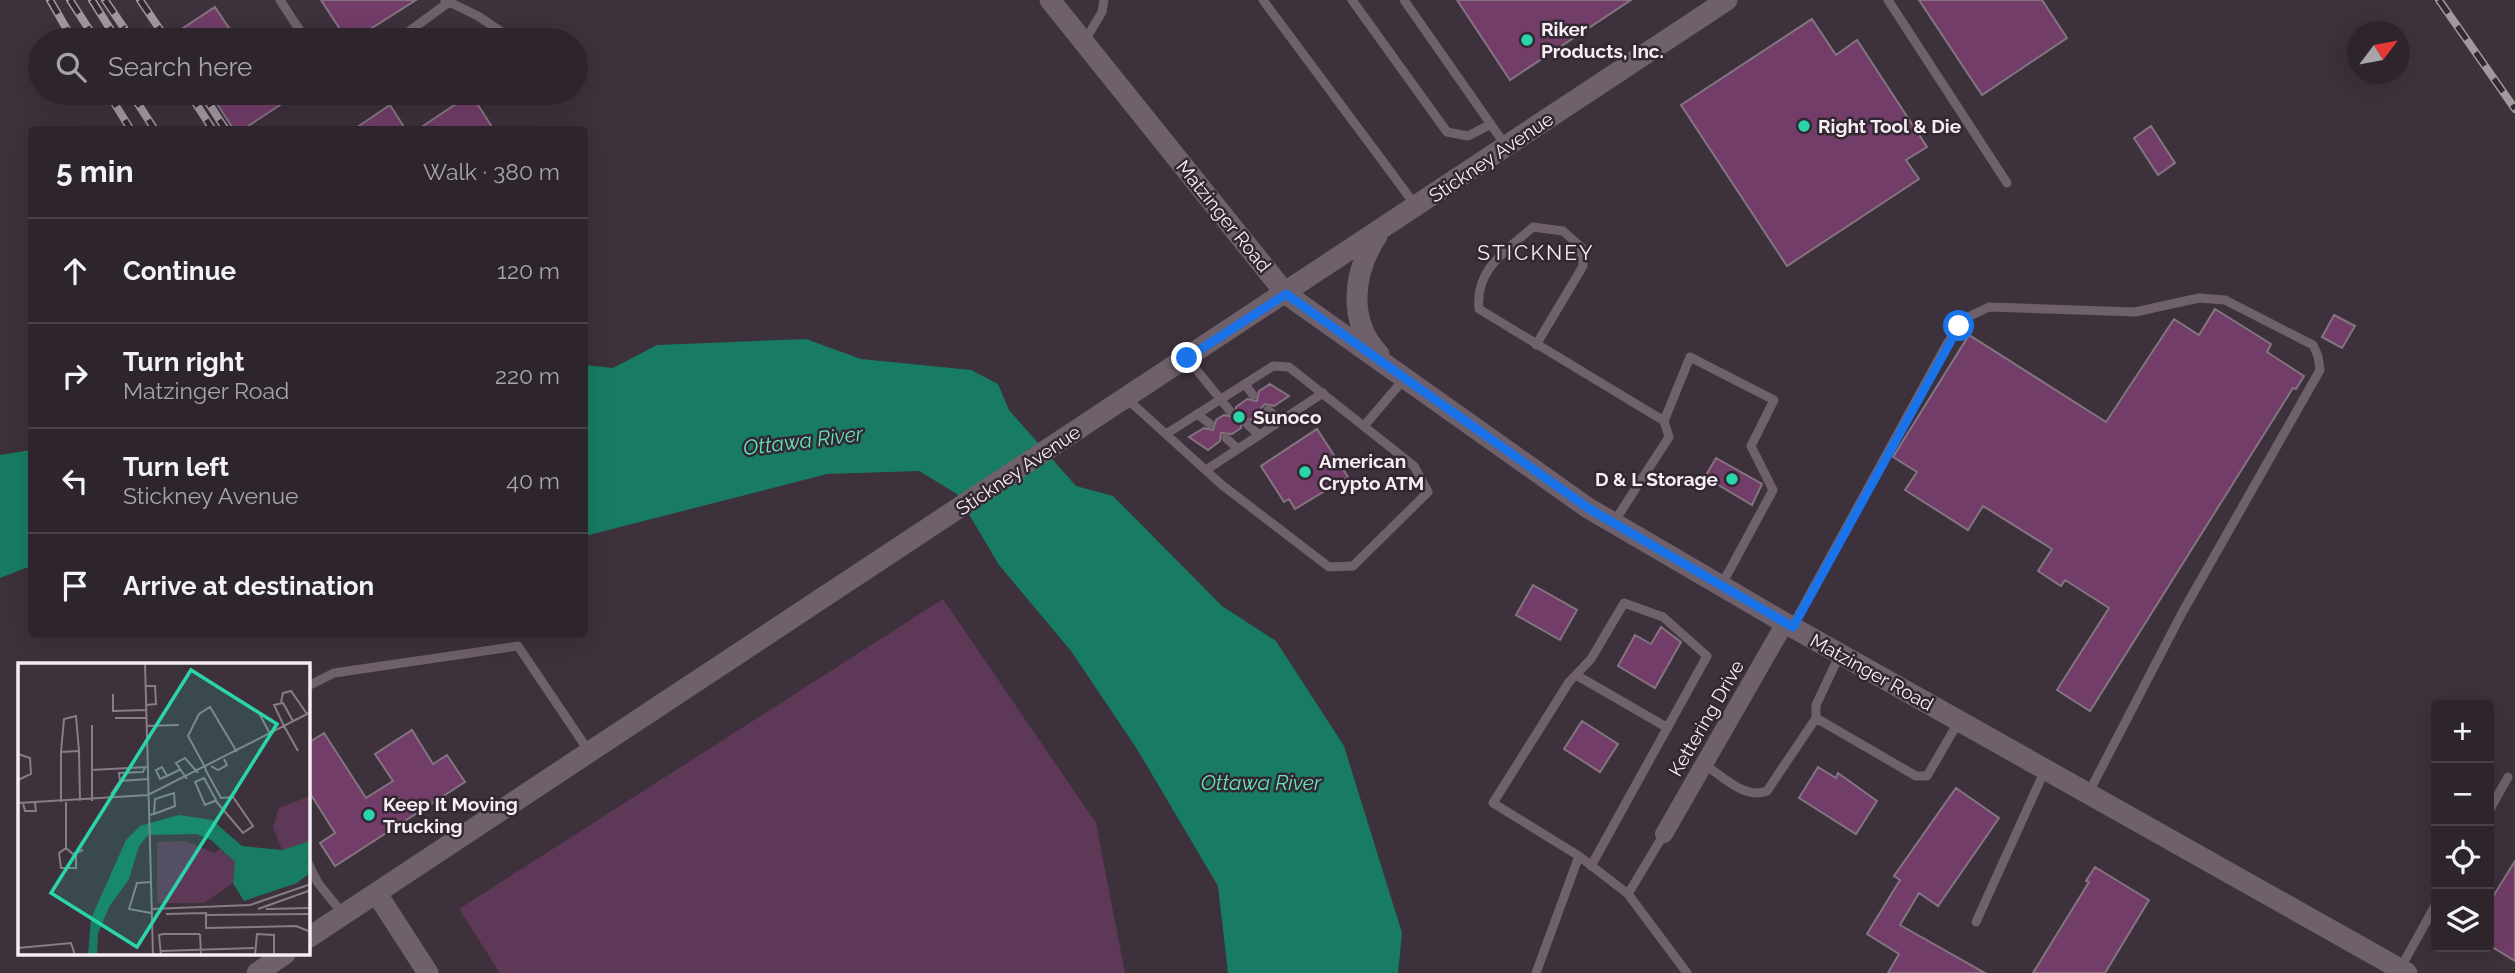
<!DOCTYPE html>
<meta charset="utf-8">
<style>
body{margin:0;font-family:Raleway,sans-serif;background:#3a3138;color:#f1f3f6}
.controls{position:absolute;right:21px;bottom:21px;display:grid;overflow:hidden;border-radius:7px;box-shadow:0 7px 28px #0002}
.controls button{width:63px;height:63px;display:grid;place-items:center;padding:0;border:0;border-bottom:2px solid #494248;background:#2e252c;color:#f1f3f6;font:35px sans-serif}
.compass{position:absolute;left:2347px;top:21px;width:63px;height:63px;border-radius:50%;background:#2e252c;box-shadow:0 7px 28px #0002;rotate:58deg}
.stop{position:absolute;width:21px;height:21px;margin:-16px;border:5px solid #1a73e8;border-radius:50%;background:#fff}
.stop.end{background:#1a73e8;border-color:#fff;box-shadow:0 2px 7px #0008}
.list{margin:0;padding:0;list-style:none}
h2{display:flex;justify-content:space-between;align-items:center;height:91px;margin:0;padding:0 28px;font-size:30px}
h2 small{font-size:23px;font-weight:400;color:#a7a5a9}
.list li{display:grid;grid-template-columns:46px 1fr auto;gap:21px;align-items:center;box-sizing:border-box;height:105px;padding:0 28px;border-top:2px solid #494248}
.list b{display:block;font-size:26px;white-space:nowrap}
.list p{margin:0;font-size:23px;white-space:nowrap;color:#a7a5a9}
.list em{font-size:23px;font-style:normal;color:#a7a5a9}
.icon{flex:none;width:38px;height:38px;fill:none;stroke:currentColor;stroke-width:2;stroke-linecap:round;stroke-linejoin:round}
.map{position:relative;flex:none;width:2515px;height:973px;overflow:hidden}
.search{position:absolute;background:#2e252c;box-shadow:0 7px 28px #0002;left:28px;top:28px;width:560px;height:77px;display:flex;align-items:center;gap:18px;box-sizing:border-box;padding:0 24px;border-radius:38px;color:#a7a5a9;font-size:26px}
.panel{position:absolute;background:#2e252c;box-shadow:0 7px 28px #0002;left:28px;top:126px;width:560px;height:511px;border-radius:7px}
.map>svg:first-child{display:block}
.green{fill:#5d3857}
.water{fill:#177c63}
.building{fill:#723d69;stroke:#837580;stroke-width:2}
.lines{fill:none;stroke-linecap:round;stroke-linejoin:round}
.lane{stroke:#6f616c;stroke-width:9}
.street{stroke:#6f616c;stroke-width:18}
.secondary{stroke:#6f616c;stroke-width:21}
.rail-casing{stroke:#a298a0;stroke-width:8}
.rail{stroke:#332731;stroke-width:5;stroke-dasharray:16;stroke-linecap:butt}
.route{stroke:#1a73e8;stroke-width:9}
.poi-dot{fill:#2bd5ac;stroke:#332731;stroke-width:2.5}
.labels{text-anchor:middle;stroke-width:5;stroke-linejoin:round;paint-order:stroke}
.poi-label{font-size:19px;font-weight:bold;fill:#f6eef4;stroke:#332731;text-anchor:start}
.street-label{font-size:19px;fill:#f6eef4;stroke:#332731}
.neighbourhood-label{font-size:21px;letter-spacing:2px;fill:#f6eef4;stroke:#332731}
.water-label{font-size:21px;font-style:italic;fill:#63e3be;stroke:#332731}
.inset-road{fill:none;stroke:#877d85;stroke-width:2}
.view{fill:#2bd5ac;fill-opacity:0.15;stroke:#2bd5ac;stroke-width:3.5}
.inset-edge{fill:none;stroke:#f6eef4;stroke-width:3.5}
</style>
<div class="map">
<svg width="2515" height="973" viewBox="0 0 2515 973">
<rect width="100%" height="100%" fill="#3d313b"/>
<!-- green -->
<path class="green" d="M943 599 1096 823 1125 973H500L459 909Z"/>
<!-- water -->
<path class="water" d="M806 339 861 359 971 370 998 384 1009 410 1076 486 1113 496 1222 606 1276 641 1344 746 1402 933 1398 973H1228L1218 886 1137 749 1071 651 999 565 957 494 919 471 827 474 585 536V365L613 368 657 345Z
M31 450V566L0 578V455Z"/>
<!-- building -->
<path class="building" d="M321 0H416L353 40H347Z
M1457 0H1631L1510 80Z
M1919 0H2042L2067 38 1982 95Z
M215 7 237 40H165Z
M1812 19 1836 55 1857 40 1927 147 1906 160 1919 179 1787 266 1681 105Z
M210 93H272L280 105 242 130H234Z
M471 94 494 130H417Z
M390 105 406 130H353Z
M2151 126 2175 163 2158 175 2134 138Z
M2215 309 2271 344 2267 352 2304 376 2296 389 2293 388 2090 711 2057 690 2109 608 2065 580 2061 586 2038 571 2052 549 1983 506 1968 530 1905 490 1917 472 1893 457 1969 335 2106 422 2174 319 2199 335Z
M2334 315 2355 326 2342 348 2322 337Z
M1270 384 1289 396 1274 406 1265 404 1261 408 1262 414 1253 420 1242 419 1241 428 1232 434 1221 433 1220 441 1208 450 1189 437 1204 428 1213 430 1216 420 1224 415 1234 417 1236 407 1247 399 1257 401 1259 391Z
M1317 429 1348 477 1295 509 1289 499 1284 502 1261 466Z
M1716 458 1762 484 1752 505 1705 477Z
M1533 585 1577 610 1560 640 1516 615Z
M1661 627 1681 642 1655 688 1618 666 1635 635 1651 644Z
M1582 721 1618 744 1600 772 1564 749Z
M412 730 433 764 447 755 465 782 335 866 320 843 335 833 308 790V743L324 733 366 798 393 781 375 754Z
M1818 767 1836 778 1838 773 1877 801 1856 834 1799 798Z
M1956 788 1999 818 1938 906 1919 893 1900 925 1985 973H1888L1899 954 1867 934 1900 880 1894 876Z
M2515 861V961L2489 945V903Z
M2095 867 2149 900 2105 973H2033L2089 882 2086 881Z"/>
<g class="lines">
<!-- lane -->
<path class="lane" d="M280 0 306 40
M445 0 478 16 509 37
M1263 0 1416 206
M1352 0 1447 132 1468 136 1491 124
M1404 0 1506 146
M1888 0 2007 183
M397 40 449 2
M1084 42 1102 12 1104 0
M1536 345 1583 266 1581 247 1563 231 1533 227C1506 251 1475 269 1479 309L1664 421
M1187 358 1230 411
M1245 384 1253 395
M1126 398 1222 485 1329 567 1353 566 1428 492 1414 466 1289 367 1273 366 1166 434
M1268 410 1281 421
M1197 414 1210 424
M1247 424 1259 435
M1364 426 1404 379
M1226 438 1238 449
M1206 470 1323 393
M1614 522 1669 437 1664 421 1690 357 1774 400 1751 446 1773 490 1721 586
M1792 627 1948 342 1968 317 1989 307 2135 312 2199 298 2225 300 2313 345 2318 356 2320 370 2182 613 2089 792
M1840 654 1816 705V718L1916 776H1927L1959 721
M1576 675 1668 728
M308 686 334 673 518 646 590 753
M1704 764C1722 776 1745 800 1767 791L1816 718
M2489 811 2508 777
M1664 834 1628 894 1687 973
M308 863 318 883 343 914
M1591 866 1707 656 1663 617 1624 603 1591 659 1569 682 1493 803 1579 856 1628 894
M1976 922 2045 770
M2400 969 2436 904
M1536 973 1579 856"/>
<!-- street -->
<path class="street" d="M1664 834 1785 623"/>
<!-- secondary -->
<path class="secondary" d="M1050 0 1286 294 1588 508 1785 623 2407 973
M1377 236C1353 272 1347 321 1379 354
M377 894 428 973
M308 938 1727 0
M257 973 285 954"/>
<defs>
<path id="rail" d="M50 0 73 40
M70 0 96 40
M92 0 114 35
M105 0 124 28
M140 0 167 40
M2439 0 2515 109
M108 93 131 130
M131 93 155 130
M189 93 213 130
M202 93 226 130"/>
</defs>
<!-- rail casing -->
<use href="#rail" class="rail-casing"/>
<!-- rail -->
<use href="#rail" class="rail"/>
</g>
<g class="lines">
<!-- route -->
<path class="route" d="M1187 358 1286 294 1588 508 1793 627 1959 326"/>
</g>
<!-- markers -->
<g class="poi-dot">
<circle cx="1527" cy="40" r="7"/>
<circle cx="1804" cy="126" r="7"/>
<circle cx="1239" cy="417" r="7"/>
<circle cx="1305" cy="472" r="7"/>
<circle cx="1732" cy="479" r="7"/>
<circle cx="369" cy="815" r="7"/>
</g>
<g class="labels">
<!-- poi labels -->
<g class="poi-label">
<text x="1541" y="36">Riker<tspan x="1541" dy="22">Products, Inc.</tspan></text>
<text x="1818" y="133">Right Tool &amp; Die</text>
<text x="1253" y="424">Sunoco</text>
<text x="1319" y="468">American<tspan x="1319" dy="22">Crypto ATM</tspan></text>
<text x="1718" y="486" text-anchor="end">D &amp; L Storage</text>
<text x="383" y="811">Keep It Moving<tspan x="383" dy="22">Trucking</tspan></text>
</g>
<!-- street labels -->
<g class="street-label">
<text transform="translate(1491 157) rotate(-34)" y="7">Stickney Avenue</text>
<text transform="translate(1224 216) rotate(51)" y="7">Matzinger Road</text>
<text transform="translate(1018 470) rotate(-34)" y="7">Stickney Avenue</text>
<text transform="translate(1872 672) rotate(29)" y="7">Matzinger Road</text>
<text transform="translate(1706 718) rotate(-60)" y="7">Kettering Drive</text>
</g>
<!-- neighbourhood labels -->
<g class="neighbourhood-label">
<text x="1536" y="260">STICKNEY</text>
</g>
<!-- water labels -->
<g class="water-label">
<text transform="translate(803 441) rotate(-7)" y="7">Ottawa River</text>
<text x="1261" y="790">Ottawa River</text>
</g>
</g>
<!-- overview -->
<g transform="translate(18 663)">
<rect width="292" height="292" fill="#3d313b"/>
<path d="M292 133V178L264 187 255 164 261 145ZM167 178 197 190 202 186 217 199 215 220 186 240H139V179Z" fill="#5d3857"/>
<path d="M161 152 194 157 224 183 264 187 292 178V210L279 220 226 238 215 220 217 199 193 177 179 171 130 172 121 183 111 216 91 244 80 271 79 292H70L73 256 108 177 122 163Z" fill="#177c63"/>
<path class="inset-road" d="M127 0 135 292M127 23H137L138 41 128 42M95 31V48L128 47M263 39 265 30 273 28 289 51M241 50 252 71M97 55H128M74 62V138M128 63 161 62M266 63 256 42 265 40 275 58M266 63 280 88M43 89 46 56 58 53 61 88M0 91 12 95 13 111 0 117M193 103 200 107 209 102 206 96M187 106 203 135 215 134 235 163 225 170 197 137M188 106 170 73 181 51 192 44 219 89M73 107 130 104M149 113 144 104 138 107 142 116 149 113 163 106M169 116 158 100 167 95 180 110M102 118 101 110 125 109 127 104M93 131 102 118 130 116M198 137 186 115 177 119 187 142 199 137M43 139V89L61 88 62 138M48 139V185L55 191 65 187M0 140 130 132 293 49M5 140 7 148H18L17 140M131 152 136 151 144 148 157 143 156 130 137 136 136 151M48 185 41 190 43 205H58V190M133 219 119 220 111 246 133 250M133 246 232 242 293 221M240 246 293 227M248 246 293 245M148 251 188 250V265L278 263 293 269M189 252 293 251M145 271H182M182 271 183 292M0 285 53 280 57 292M143 288 236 285M143 292 141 272 145 271M237 292 239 271 256 272V292"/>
<path class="view" d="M173 7 259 61 119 284 33 230Z"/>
<rect width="292" height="292" class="inset-edge"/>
</g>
</svg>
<div class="controls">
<button>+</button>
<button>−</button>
<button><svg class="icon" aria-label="locate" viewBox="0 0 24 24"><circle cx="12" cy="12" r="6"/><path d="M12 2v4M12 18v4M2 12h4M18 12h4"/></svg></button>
<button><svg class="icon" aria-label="layers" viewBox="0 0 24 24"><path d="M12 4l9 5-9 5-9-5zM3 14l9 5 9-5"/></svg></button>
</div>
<svg class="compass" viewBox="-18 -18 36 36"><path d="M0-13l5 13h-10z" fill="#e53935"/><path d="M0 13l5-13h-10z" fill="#a7a5a9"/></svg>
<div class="stop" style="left:1959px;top:326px"></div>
<div class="stop end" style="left:1187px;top:358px"></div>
<div class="search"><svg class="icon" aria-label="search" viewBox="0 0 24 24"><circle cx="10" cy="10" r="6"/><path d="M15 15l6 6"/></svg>Search here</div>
<section class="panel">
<h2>5 min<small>Walk · 380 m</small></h2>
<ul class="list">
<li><svg class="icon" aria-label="ahead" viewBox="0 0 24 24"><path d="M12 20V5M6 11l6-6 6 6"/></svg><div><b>Continue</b></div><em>120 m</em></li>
<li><svg class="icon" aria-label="right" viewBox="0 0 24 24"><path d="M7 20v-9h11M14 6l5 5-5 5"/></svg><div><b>Turn right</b><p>Matzinger Road</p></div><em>220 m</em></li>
<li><svg class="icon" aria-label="left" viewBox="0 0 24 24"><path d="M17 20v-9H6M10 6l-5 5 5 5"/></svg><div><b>Turn left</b><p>Stickney Avenue</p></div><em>40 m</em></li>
<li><svg class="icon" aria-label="arrive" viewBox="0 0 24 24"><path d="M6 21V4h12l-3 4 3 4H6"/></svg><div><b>Arrive at destination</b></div></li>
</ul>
</section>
</div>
